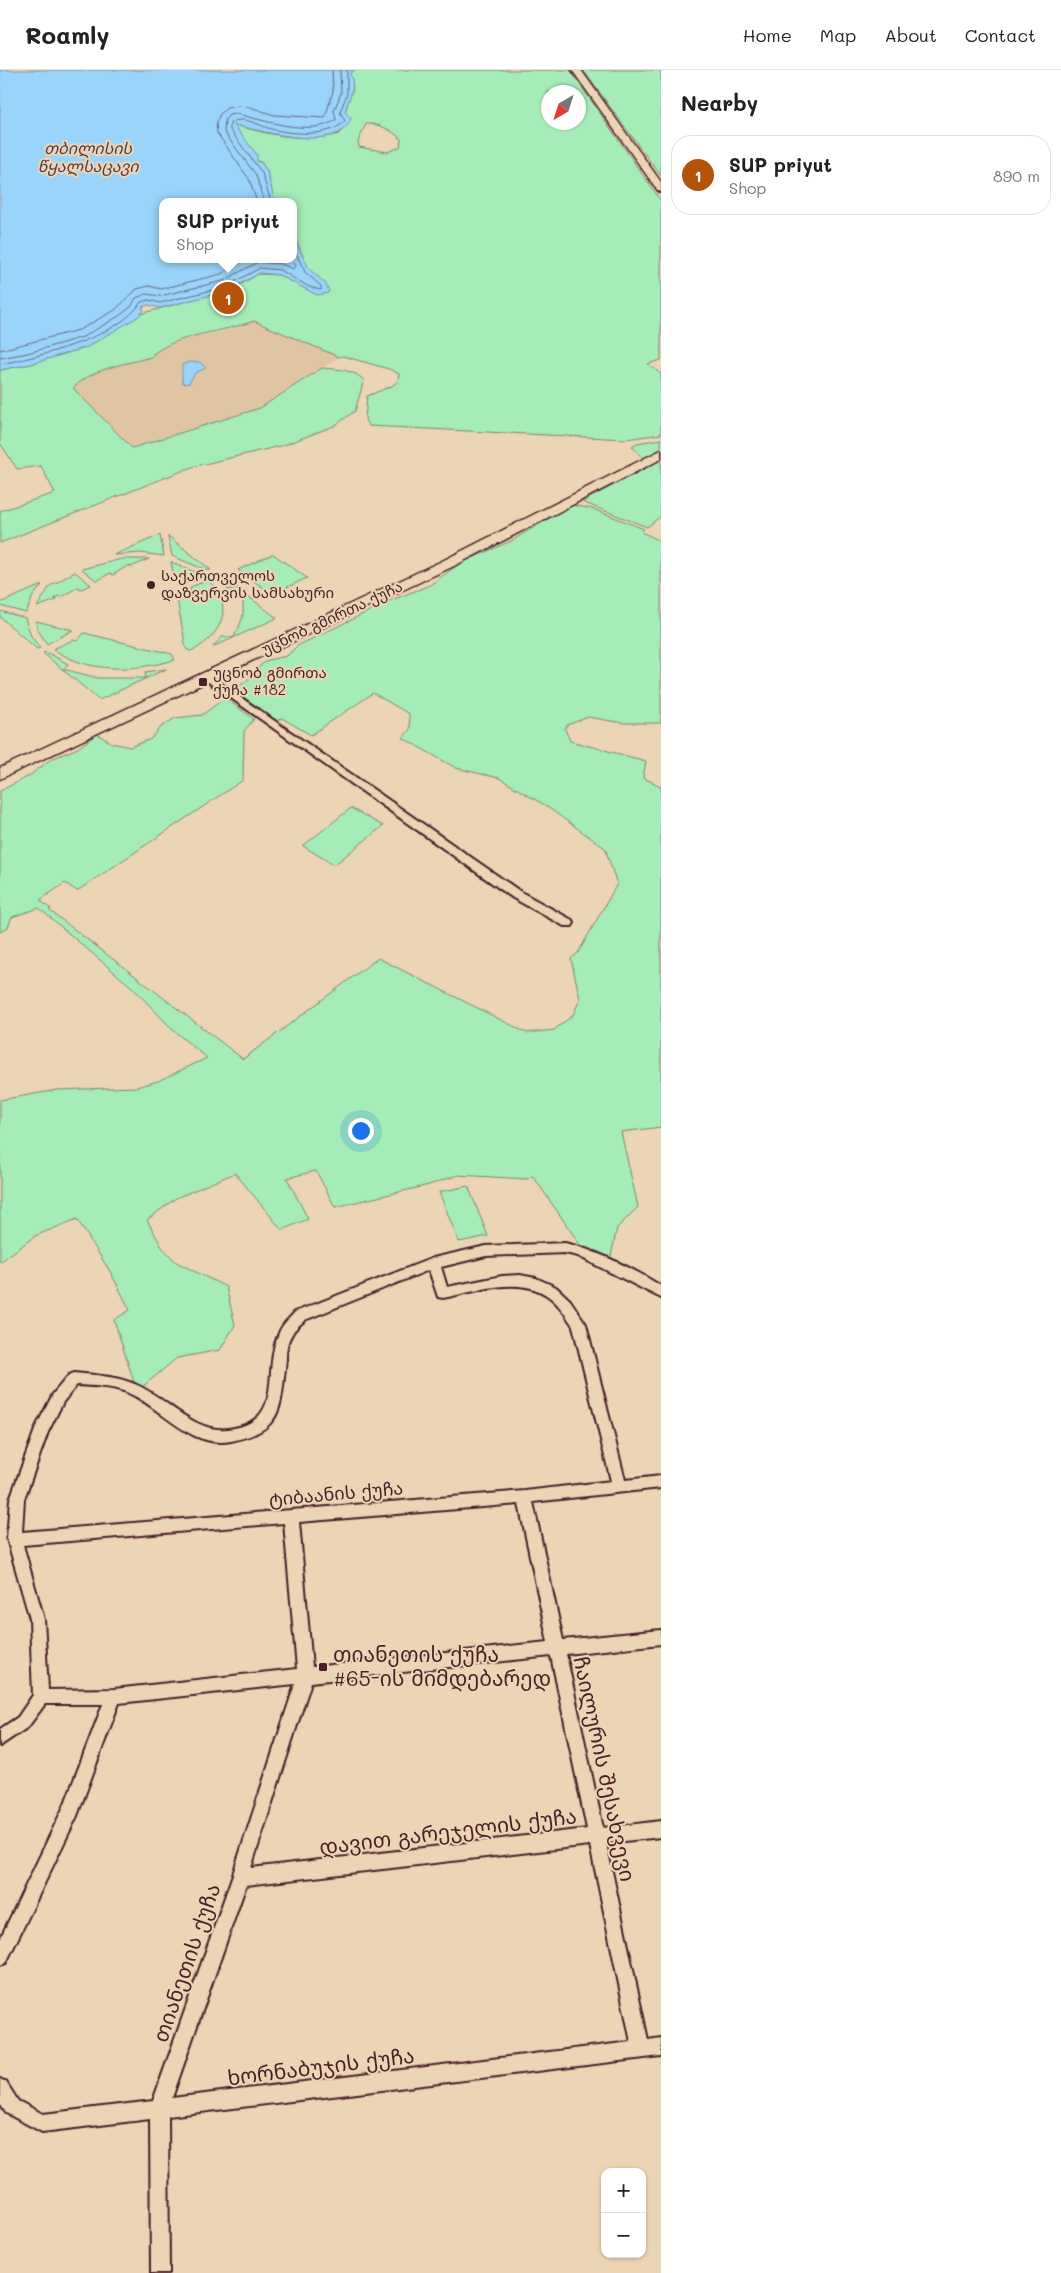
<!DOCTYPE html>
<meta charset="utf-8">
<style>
body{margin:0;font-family:Mali,"Noto Sans Georgian",sans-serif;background:#f6f6f6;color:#222}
.controls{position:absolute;right:15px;bottom:15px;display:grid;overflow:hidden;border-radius:10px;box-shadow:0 1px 4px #0004}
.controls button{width:45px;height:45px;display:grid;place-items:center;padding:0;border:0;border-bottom:1px solid #e0e0e0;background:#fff;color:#222;font:25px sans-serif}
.compass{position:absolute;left:541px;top:15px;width:45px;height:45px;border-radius:50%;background:#fff;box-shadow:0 1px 4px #0004;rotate:219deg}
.you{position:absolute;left:360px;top:1060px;width:18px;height:18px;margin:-12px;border:4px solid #fff;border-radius:50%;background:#1a73e8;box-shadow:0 0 0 8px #1a73e833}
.badge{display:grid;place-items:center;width:32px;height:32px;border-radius:50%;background:#b45309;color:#fff;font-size:16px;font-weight:700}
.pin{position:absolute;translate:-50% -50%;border:2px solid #fff;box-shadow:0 1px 5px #0006}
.popup{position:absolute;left:159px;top:128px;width:138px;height:65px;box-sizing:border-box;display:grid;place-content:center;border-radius:10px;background:#fff;filter:drop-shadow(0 1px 4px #0005);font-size:16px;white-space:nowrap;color:#767676}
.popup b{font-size:19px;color:#222}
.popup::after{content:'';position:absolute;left:50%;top:100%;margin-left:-10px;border:10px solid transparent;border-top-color:#fff}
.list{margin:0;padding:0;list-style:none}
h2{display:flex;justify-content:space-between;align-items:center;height:65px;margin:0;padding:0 20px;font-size:21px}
h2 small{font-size:16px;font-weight:400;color:#767676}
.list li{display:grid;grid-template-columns:32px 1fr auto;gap:15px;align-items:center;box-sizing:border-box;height:80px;margin:0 10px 10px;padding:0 10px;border:1px solid #e0e0e0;border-radius:20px}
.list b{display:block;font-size:19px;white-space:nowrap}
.list p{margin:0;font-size:16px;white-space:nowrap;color:#767676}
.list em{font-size:16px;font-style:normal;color:#767676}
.map{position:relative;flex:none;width:661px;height:2203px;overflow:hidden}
header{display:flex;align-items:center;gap:30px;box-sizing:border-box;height:70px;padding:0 25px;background:#fff;border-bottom:1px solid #e0e0e0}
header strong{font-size:24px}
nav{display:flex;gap:28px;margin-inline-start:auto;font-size:18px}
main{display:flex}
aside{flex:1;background:#fff}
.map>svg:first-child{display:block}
.built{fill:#e0c5a3}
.green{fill:#a5ecb8;stroke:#788672;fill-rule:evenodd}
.water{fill:#9ad4fa;stroke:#7a8ca7}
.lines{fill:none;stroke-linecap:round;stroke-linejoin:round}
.shore{stroke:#6a677e;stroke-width:1}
.street-casing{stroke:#4a1f2b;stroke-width:4}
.secondary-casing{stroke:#4a1f2b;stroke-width:3}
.street{fill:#ebd5b4;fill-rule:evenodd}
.secondary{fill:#ebd5b4;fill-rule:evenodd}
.poi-dot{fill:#4a1f2b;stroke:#ebd5b4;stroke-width:2}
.labels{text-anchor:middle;stroke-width:4;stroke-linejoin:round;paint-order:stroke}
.far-poi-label{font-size:15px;fill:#4a1f2b;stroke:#ebd5b4;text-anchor:start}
.far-street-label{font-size:15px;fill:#4a1f2b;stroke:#ebd5b4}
.far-water-label{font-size:16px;font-style:italic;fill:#563a4a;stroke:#ebd5b4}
.street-label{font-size:18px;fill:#4a1f2b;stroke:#ebd5b4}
.near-poi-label{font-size:21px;fill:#4a1f2b;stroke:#ebd5b4;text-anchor:start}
.near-street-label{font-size:21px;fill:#4a1f2b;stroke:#ebd5b4}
</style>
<header>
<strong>Roamly</strong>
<nav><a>Home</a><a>Map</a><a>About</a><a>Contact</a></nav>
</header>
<main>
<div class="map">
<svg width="661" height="2203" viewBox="0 0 661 2203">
<rect width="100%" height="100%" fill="#ebd5b4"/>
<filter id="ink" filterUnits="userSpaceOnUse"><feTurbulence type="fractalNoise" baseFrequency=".02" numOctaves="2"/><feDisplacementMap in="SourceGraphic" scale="10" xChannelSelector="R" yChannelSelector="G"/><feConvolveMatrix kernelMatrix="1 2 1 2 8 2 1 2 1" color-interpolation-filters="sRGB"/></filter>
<g filter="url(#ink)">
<!-- built -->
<path class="built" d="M254 251 339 287 260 338 132 378 73 318 83 310 106 298 154 286 153 284 158 280 187 268 235 258Z"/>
<!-- green -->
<path class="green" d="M353 0H570L661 131V290L648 294 661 304V364L626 369 369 356 365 350 367 326 392 316 398 311 399 304 389 299 343 286 339 287 254 251C221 263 181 263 153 284L154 286C125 295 96 296 73 318L132 378 260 338 322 298 344 300 356 304 364 310 355 341 334 356 284 375 192 397 0 473V441L55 423 41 396 17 399 0 373V300L31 294 87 277 140 244 235 218 258 204 279 205 289 210 303 186 293 165V132H275L267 101 261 92H257L252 79 232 54C265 64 304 73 339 64L348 46 345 42 353 18 350 4ZM548 22H578V52H548ZM366 54C378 53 392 60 401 69L400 77 387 82 359 77 358 72Z
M583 0H661V106Z
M661 369V379L645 388 640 385 632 376 637 373Z
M661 390V446L647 457 582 432Z
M571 435 593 439 644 459 641 462 661 471V653H623L588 647 567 655 565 659 570 671 646 691 643 708 661 716V1057L621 1062 638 1137 617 1158 610 1191 583 1179 533 1106 527 1109 458 1105 429 1115 335 1137 316 1101 287 1108 308 1149 282 1160 235 1103 176 1128 147 1150 162 1177 176 1192 226 1217 235 1255 220 1280 177 1288 141 1318 135 1315 114 1250 130 1240 111 1203 77 1149 35 1166 0 1192V1030L57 1020 136 1017 158 1011 207 988 173 960 134 919 39 838 12 847 8 857 0 862V721L29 706 51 689 78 678 97 664 112 673 130 677 151 669 161 657 175 648 202 645 225 628 254 649 244 661 243 710 77 821 65 813 40 830 51 839 49 840 243 989 378 888 527 963 554 960 573 945 580 929 571 889 578 883 617 814 605 778 546 736 499 708 456 698 403 668 410 659 409 644 373 623 311 665 282 648 277 651 234 620 254 605 260 596 268 590 287 586 297 576 392 530 430 515 459 494 513 470Z
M160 465 164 486 140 483 114 485Z
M168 466 211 500H206L172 486Z
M273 484 307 508 272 524 238 500Z
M122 489H149L131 497 129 495 113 505 110 503 97 511 82 499Z
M171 492 204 506 187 513 174 507Z
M75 502 91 515 81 519 78 517 61 527 59 526 54 528 56 530 37 537 50 516Z
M220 505 277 548 213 577 223 566 233 568C243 553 248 534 237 518L228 520 217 507Z
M208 510C228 529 228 552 207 571 202 575 196 580 190 581L186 579 176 524 190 522 191 517Z
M42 515 33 526 26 543 0 536V533Z
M0 541 25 548 31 566 40 578 37 579 0 547Z
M36 551 73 560 47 574 38 560Z
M84 563 172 584 175 590C134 601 89 604 53 579L73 570 77 571Z
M46 582 68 594 63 599 98 608H146L145 602 166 599 99 630 43 583Z
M351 738 383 756 334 795 303 776Z
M468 1116 488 1166 459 1172 439 1122Z"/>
<!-- water -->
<path class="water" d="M0 0H353L350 4C357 17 348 29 345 42L351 48C340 85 260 60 234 55L257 85V92H261L267 101 275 132H163V189H293V165L309 199 325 213 329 220 328 223 317 225 279 205 260 203 227 221 160 238 149 235 142 237 144 240 139 246 87 277 31 294 0 300Z
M189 292H200L206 298 195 303 189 313 186 314 182 312V295Z"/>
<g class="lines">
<!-- shore -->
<path class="shore" d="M257 132 249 109 217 63 216 53 220 44 227 38 237 36 250 37 274 45 325 48 333 21 332 0
M264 132 256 105 224 62 225 50 229 45 236 44C265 50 309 67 336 50L334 41 341 23 340 0
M271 132 262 103 230 60V53C244 45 257 55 271 59 292 64 329 68 345 51L340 42 347 24V0
M0 280 79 260 115 240 137 219 149 216 161 219 221 204 246 189
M0 288 28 283 83 267 119 246 131 237 136 228 146 224 160 226 223 211 258 192 281 194 294 199 296 196 292 189
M0 294C39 287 120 267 141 232L149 230 160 233 225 217 260 198 280 200 309 217 321 220V216L305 202 293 177"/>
<defs>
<path id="street" d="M207 604 521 822 572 850 574 853 572 856H564L513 828 204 609 202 607Z
M565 1173C598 1181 632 1198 661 1216V1228L578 1186 565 1183 486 1186 441 1197 447 1217 502 1206 520 1205 536 1208 556 1217 570 1230 586 1254 625 1410 661 1406V1418L533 1432 563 1570 661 1560V1574L566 1584 603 1758 661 1751V1767L606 1773 648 1970 661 1968V1986L168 2046 169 2203H151L150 2049 42 2062 6 2043 0 2034V2009L6 2012 18 2031 43 2044 153 2031 232 1807 295 1614 119 1633 77 1746 6 1893 0 1895V1869L64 1736 103 1634H45L28 1657 0 1676V1659L18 1647 33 1625 30 1549 7 1469 10 1429 36 1357 53 1324 69 1305 74 1303C95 1305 117 1306 137 1315 167 1328 193 1363 228 1359 287 1352 261 1302 279 1263 282 1254 289 1249 295 1242L433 1188 486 1176ZM429 1200 438 1227 443 1228C474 1222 516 1206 545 1224 557 1231 565 1244 573 1256L611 1411 525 1421 22 1462 24 1429 48 1362 63 1332 77 1315C93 1316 111 1316 126 1322 161 1336 189 1379 231 1371 285 1360 280 1337 286 1290 286 1281 287 1271 292 1264 295 1258 301 1254 305 1250ZM519 1434 548 1572 312 1597 299 1452ZM284 1453 297 1599 114 1619 48 1620 44 1549 23 1475ZM551 1586 587 1759 251 1798 311 1612ZM590 1775 631 1972 172 2028 246 1815Z"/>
<path id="secondary" d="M572 0H581L661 112V122L658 121Z
M661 380V389L454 496 0 709V698L444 490Z"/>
</defs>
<!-- street casing -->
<use href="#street" class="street-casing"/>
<!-- secondary casing -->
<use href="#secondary" class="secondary-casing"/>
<!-- street -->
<use href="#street" class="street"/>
<!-- secondary -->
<use href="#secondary" class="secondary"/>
</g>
</g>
<!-- markers -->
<g class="poi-dot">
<circle cx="151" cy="515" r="5"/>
<rect x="198" y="607" width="10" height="10" rx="2.5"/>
<rect x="318" y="1592" width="10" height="10" rx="2.5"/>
</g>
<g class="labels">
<!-- far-poi labels -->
<g class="far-poi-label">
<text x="161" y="511">საქართველოს<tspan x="161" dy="17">დაზვერვის სამსახური</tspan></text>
<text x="213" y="608">უცნობ გმირთა<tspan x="213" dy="17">ქუჩა #182</tspan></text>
</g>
<!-- far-street labels -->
<g class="far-street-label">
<text transform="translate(332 548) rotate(-25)" y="5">უცნობ გმირთა ქუჩა</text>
</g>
<!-- far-water labels -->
<g class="far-water-label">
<text x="88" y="84">თბილისის<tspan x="88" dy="18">წყალსაცავი</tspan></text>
</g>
<!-- street labels -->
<g class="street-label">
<text transform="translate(336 1424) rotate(-5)" y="6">ტიბაანის ქუჩა</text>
</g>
<!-- near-poi labels -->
<g class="near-poi-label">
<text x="333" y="1592">თიანეთის ქუჩა<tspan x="333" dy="24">#65-ის მიმდებარედ</tspan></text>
</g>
<!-- near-street labels -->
<g class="near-street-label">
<text transform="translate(604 1699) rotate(78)" y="7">ჩაილურის შესახვევი</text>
<text transform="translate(448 1762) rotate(-7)" y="7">დავით გარეჯელის ქუჩა</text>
<text transform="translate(187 1893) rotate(-71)" y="7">თიანეთის ქუჩა</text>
<text transform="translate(321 1997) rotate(-7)" y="7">ხორნაბუჯის ქუჩა</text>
</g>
</g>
</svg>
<div class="controls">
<button>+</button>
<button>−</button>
</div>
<svg class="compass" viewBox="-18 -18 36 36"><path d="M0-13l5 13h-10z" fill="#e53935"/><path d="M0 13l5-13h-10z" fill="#767676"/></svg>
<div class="you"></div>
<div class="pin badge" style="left:228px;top:228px">1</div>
<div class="popup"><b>SUP priyut</b>Shop</div>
</div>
<aside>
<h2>Nearby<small></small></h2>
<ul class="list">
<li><span class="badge">1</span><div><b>SUP priyut</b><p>Shop</p></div><em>890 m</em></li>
</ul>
</aside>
</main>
